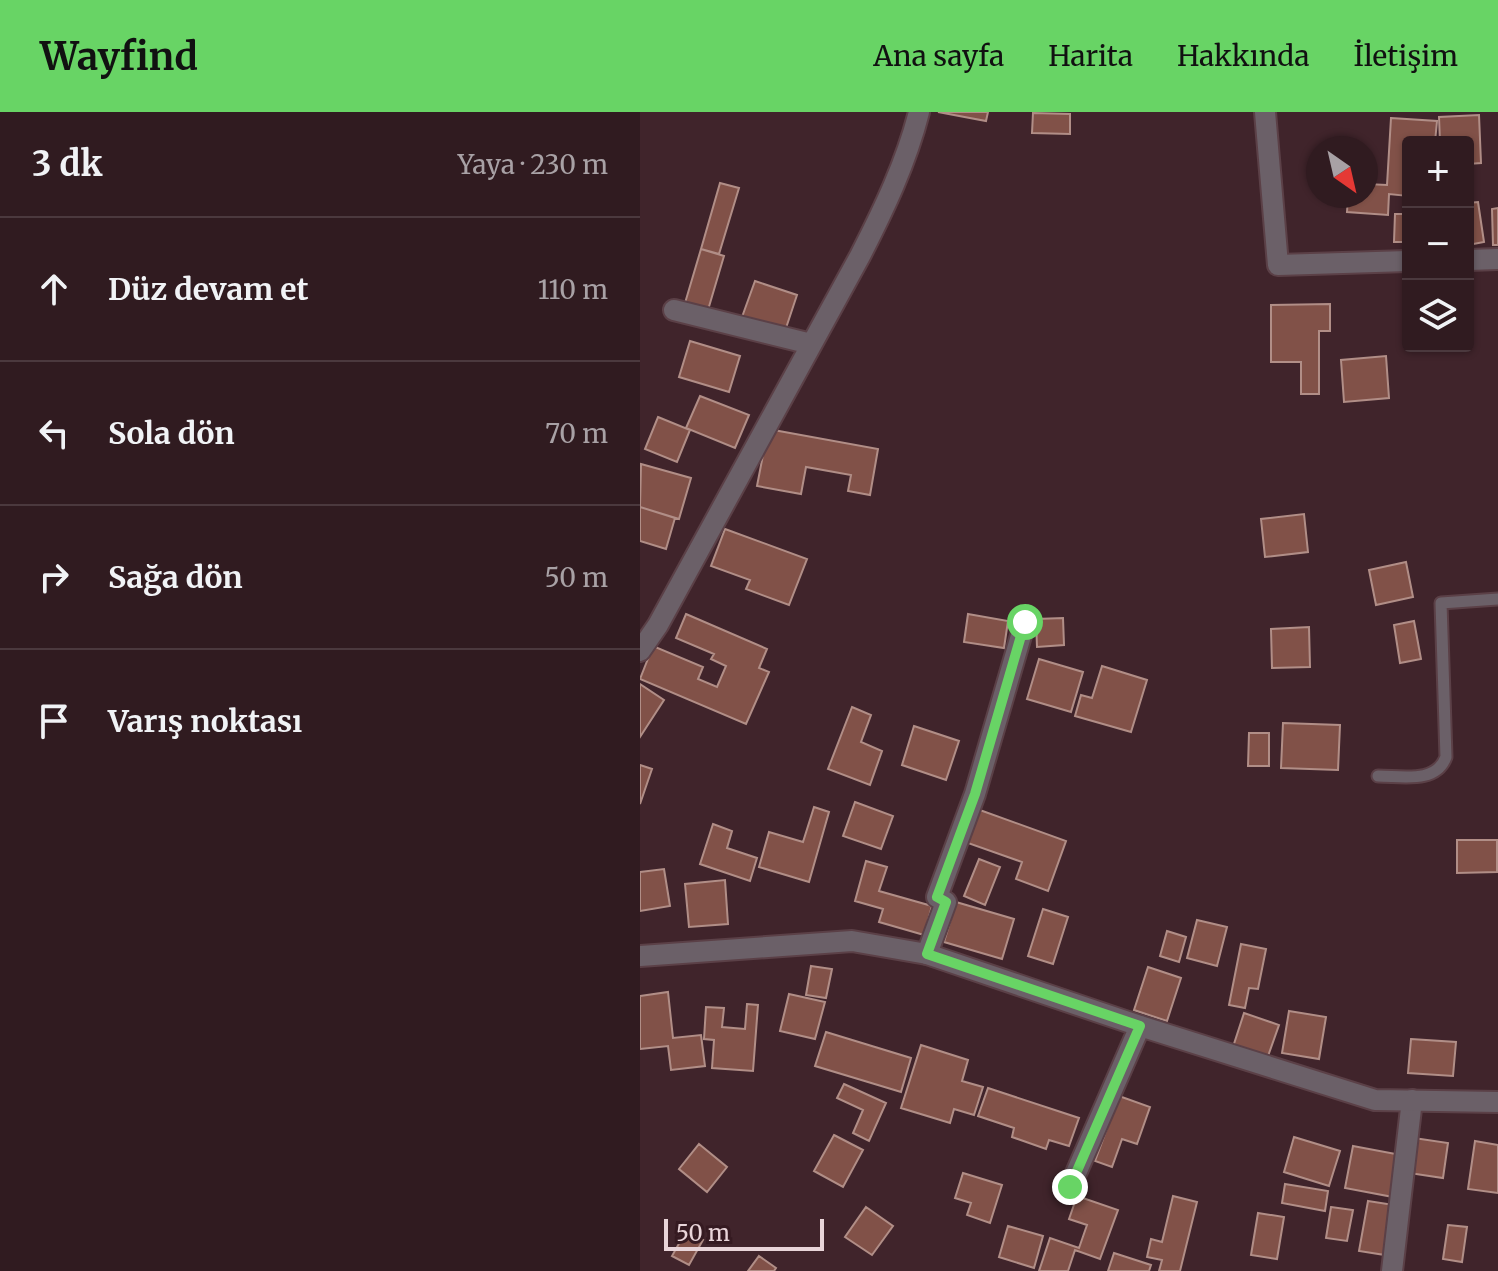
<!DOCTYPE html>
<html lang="tr">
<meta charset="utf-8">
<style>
body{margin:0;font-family:Merriweather,serif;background:#382429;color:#f1f3f6}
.controls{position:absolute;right:24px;top:24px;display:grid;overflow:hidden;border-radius:8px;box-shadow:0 2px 6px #0004}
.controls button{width:72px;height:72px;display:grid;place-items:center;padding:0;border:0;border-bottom:2px solid #4b393e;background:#301b20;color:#f1f3f6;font:40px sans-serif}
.compass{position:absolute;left:666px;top:24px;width:72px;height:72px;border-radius:50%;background:#301b20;box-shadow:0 2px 6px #0004;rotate:146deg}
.scale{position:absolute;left:24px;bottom:20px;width:160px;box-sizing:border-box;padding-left:8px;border:4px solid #e9d5d9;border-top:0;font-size:22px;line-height:28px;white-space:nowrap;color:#e9d5d9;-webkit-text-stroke:6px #351a21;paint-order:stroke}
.stop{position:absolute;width:24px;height:24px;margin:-18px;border:6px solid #68d465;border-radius:50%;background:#fff}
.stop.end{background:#68d465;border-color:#fff;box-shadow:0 2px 8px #0008}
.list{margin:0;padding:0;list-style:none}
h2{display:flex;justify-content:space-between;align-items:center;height:104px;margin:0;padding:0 32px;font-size:34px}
h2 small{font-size:26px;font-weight:400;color:#a8a1a5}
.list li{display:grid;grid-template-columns:52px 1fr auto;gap:24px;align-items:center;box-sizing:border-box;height:144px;padding:0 32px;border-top:2px solid #4b393e}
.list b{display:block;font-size:30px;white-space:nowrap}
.list em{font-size:26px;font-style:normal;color:#a8a1a5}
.icon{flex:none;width:44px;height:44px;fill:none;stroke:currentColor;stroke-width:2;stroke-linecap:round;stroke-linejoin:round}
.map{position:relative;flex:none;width:858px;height:1159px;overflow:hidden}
header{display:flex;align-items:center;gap:48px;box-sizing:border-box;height:112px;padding:0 40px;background:#68d465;color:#111}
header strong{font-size:38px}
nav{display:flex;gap:44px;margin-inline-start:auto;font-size:28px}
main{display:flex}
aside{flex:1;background:#301b20}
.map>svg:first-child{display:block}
.building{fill:#815148;stroke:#b18e87;stroke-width:2}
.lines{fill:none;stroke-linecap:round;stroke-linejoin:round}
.service-casing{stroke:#5b4047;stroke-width:15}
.minor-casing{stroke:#5b4047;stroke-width:24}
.tertiary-casing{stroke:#5b4047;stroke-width:24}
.service{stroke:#6b6068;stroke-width:11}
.minor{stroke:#6b6068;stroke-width:20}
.tertiary{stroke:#6b6068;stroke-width:20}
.route{stroke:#68d465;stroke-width:10}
</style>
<header>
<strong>Wayfind</strong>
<nav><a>Ana sayfa</a><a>Harita</a><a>Hakkında</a><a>İletişim</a></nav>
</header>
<main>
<aside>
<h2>3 dk<small>Yaya · 230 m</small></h2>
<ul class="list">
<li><svg class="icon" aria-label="ahead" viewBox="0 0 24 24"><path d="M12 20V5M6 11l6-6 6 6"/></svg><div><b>Düz devam et</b></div><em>110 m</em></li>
<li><svg class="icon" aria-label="left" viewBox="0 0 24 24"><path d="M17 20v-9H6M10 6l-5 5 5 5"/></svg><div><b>Sola dön</b></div><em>70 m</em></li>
<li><svg class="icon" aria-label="right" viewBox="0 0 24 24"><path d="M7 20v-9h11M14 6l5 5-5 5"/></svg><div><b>Sağa dön</b></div><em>50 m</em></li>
<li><svg class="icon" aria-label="arrive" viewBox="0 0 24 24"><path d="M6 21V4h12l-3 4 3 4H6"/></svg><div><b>Varış noktası</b></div></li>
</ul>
</aside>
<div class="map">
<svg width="858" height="1159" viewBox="0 0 858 1159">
<rect width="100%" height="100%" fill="#40242b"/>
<!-- building -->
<path class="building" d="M298 0H348L346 9Z
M393 1 430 2V22L392 21Z
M839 3 841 51 828 52V30H800L799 5Z
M751 6 797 9 795 30H768V84L749 82 748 103 707 100 708 84H726V72L747 73Z
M80 71 99 76 79 142 61 137Z
M838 90 844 130 828 133V91Z
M858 96V133H853L852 97Z
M755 102H768V130H754Z
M61 137 84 144 68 198 45 191Z
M115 169 157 183 145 219 102 205Z
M690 192V219H679V282H661V250H631V193Z
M50 229 100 244 89 280 39 265Z
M746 244 749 286 704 290 701 248Z
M60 284 109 303 95 336 46 316Z
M18 305 50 318 37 350 5 337Z
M128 317 238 337 230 383 208 379 211 363 166 355 161 382 117 374Z
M1 352 51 366 39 407 0 395Z
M0 395 35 406 26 437 0 429Z
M664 402 668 440 625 445 621 407Z
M85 417 167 447 149 493 106 477 110 468 71 454Z
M766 450 773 485 736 493 729 458Z
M46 502 127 537 119 556 129 560 106 612 0 567 13 534 63 555 58 567 77 575 86 554 71 547 74 542 36 526Z
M328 502 368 509 364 536 324 530Z
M423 506 424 533 397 535 396 507Z
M774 509 781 547 760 551 754 513Z
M669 515 670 555 632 556 631 517Z
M399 547 443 560 431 600 387 587Z
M462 554 507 568 491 620 435 604 441 583 452 586Z
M0 572 24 588 0 625Z
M212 595 231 603 221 630 242 639 230 673 188 657Z
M643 611 700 613 698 658 641 656Z
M274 614 319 629 306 668 262 653Z
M609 621H629V654H608Z
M0 653 12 657 0 692Z
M215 690 253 704 241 737 203 724Z
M174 695 189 700 169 770 119 755 129 720 163 730Z
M337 697 426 729 408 779 376 767 382 750 325 730Z
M73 712 92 719 87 736 117 746 110 769 60 752Z
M817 728H857V760L817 761Z
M339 747 360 755 345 793 324 784Z
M226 749 247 755 239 779 292 794 284 823 239 810 243 797 215 789Z
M24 757 30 794 0 799V760Z
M85 768 88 812 49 815 45 772Z
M316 790 374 807 362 847 304 830Z
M403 797 428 805 413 852 388 844Z
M557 808 587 815 577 854 547 846Z
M527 819 546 825 539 850 520 844Z
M601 832 626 837 618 877 609 876 605 896 589 893Z
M171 854 192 857 186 886 166 883Z
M508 855 541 866 527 909 494 898Z
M28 880 33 926 61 923 65 954 31 958 28 934 0 937V884Z
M149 882 185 890 175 927 140 919Z
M107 892 118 893 113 959 72 956 74 928 64 927 66 895 84 896 82 915 105 917Z
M649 899 686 905 679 947 642 941Z
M604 901 639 913 627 947 593 935Z
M186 920 271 946 261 980 175 954Z
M771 927 816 930 813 964 768 961Z
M281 933 328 948 322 969 343 975 334 1003 314 997 310 1011 261 996Z
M204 972 246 991 229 1029 213 1021 223 998 197 986Z
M348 976 439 1006 429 1034 409 1028 406 1037 372 1025 374 1016 338 1004Z
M479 984 510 995 497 1032 482 1027 472 1055 455 1049Z
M194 1023 223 1038 203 1075 174 1059Z
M654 1025 700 1039 689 1074 644 1060Z
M774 1026 808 1031 803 1066 769 1061Z
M835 1029 858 1033V1081L828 1077Z
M59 1032 87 1055 67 1080 39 1057Z
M713 1034 761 1043 753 1085 705 1076Z
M323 1061 362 1073 350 1111 327 1103 331 1091 315 1086Z
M645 1072 688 1079 685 1099 642 1091Z
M437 1084 478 1098 460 1147 435 1138 428 1159H399L410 1126 439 1136 447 1113 429 1107Z
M533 1084 557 1090 540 1159H519L522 1148 507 1145 511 1127 522 1130Z
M728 1089 754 1093 745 1143 719 1139Z
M226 1095 253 1114 232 1143 205 1125Z
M691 1095 713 1098 707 1129 686 1126Z
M618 1101 644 1105 637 1147 611 1143Z
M808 1113 827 1115 822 1150 803 1147Z
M368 1114 403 1124 394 1156 359 1145Z
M46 1119 63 1128 49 1153 32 1144Z
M474 1141 511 1153 509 1159H468Z
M119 1144 136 1156 134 1159H108Z"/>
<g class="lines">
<defs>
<path id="service" d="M738 664C762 664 796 672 806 645L801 491 858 487"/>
<path id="minor" d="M625 0 638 153 768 149
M828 148 858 147
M34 198 171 232
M0 539 18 513 220 144C244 97 266 51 279 0
M287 842 306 790 297 785 335 682 385 510
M430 1075 500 914
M752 1159 772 988"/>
<path id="tertiary" d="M0 844 212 829 287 842 500 914 735 988 858 990"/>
</defs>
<!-- service casing -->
<use href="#service" class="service-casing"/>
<!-- minor casing -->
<use href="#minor" class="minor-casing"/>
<!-- tertiary casing -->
<use href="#tertiary" class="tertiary-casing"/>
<!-- service -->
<use href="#service" class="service"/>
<!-- minor -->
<use href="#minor" class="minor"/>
<!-- tertiary -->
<use href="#tertiary" class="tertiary"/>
</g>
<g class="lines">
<!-- route -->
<path class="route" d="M385 510 335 682 297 785 306 790 287 842 500 914 430 1075"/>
</g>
</svg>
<div class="controls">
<button>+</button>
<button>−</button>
<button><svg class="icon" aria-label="layers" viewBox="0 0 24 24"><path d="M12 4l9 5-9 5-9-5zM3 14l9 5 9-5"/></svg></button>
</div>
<svg class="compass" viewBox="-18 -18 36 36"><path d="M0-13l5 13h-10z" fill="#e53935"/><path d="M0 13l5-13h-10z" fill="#a8a1a5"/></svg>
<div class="scale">50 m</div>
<div class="stop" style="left:385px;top:510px"></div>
<div class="stop end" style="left:430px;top:1075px"></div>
</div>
</main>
